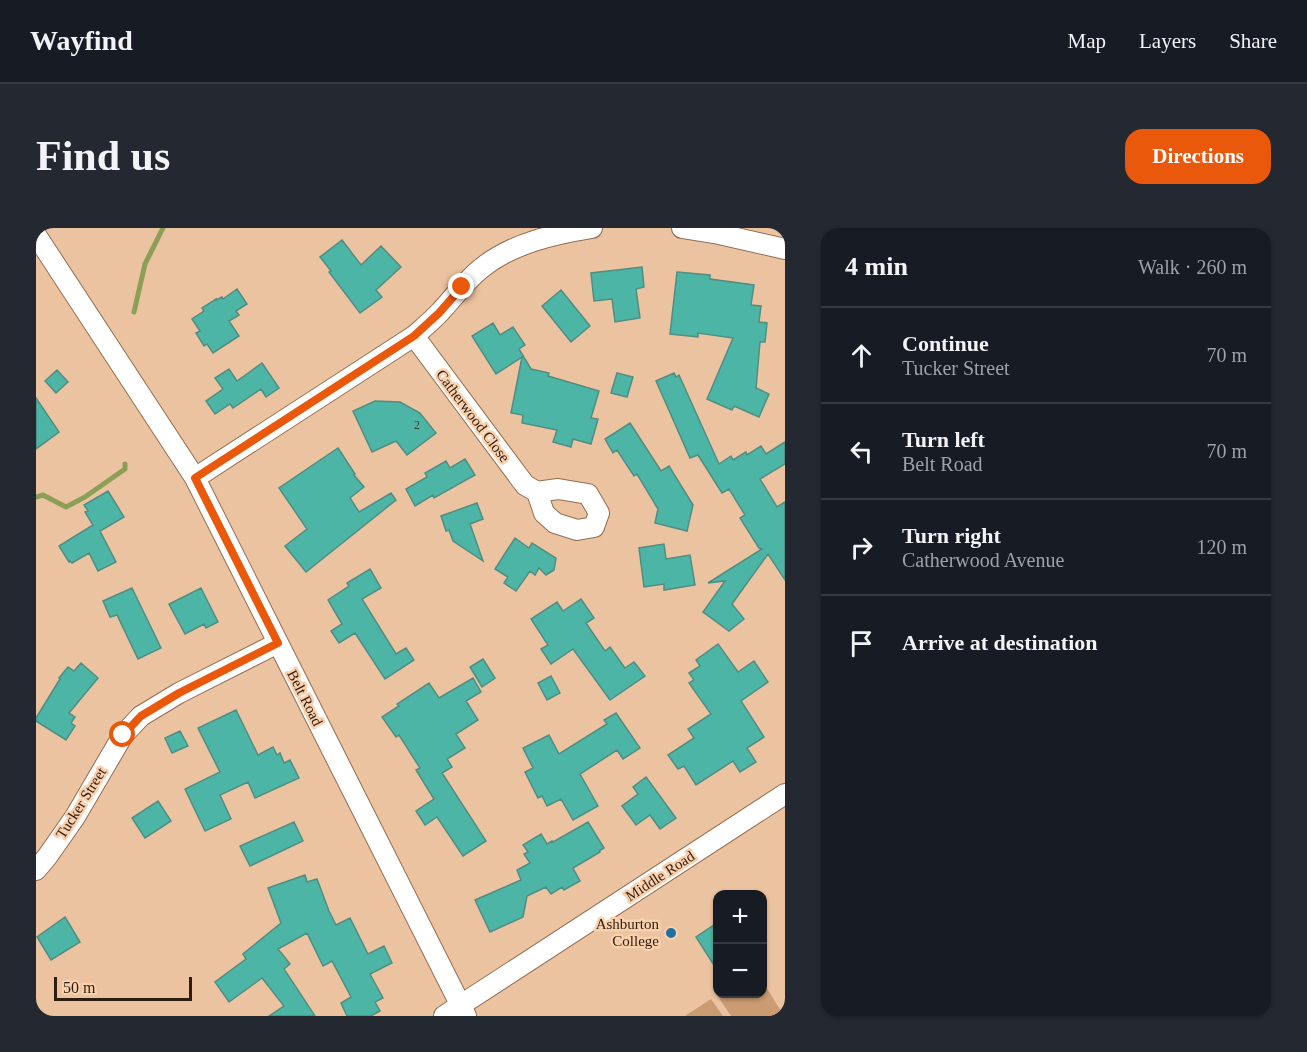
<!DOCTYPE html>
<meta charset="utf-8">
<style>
body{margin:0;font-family:"Times New Roman",serif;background:#242831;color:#f1f3f6}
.controls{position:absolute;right:18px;bottom:18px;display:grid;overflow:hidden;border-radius:12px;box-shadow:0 2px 4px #0004}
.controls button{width:54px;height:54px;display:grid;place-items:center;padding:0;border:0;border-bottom:2px solid #363941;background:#171b24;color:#f1f3f6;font:30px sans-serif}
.scale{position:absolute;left:18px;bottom:15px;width:138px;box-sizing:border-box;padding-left:6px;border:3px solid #2c1d10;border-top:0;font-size:16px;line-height:21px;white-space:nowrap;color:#2c1d10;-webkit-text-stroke:4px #fad0ad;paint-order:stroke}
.stop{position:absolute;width:18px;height:18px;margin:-14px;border:4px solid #ea580c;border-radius:50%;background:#fff}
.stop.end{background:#ea580c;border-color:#fff;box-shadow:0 2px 6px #0008}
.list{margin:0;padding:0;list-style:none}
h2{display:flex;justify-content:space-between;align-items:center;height:78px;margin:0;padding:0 24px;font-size:26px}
h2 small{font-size:20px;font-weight:400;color:#9ea1a6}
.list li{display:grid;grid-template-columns:39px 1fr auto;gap:18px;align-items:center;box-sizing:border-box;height:96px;padding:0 24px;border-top:2px solid #363941}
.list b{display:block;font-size:22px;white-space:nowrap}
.list p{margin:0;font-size:20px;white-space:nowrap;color:#9ea1a6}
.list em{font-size:20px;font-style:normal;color:#9ea1a6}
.icon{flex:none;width:33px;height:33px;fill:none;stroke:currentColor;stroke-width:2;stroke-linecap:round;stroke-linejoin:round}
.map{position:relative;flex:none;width:749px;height:788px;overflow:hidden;border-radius:18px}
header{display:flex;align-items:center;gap:36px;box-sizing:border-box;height:84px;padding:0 30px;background:#171b24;border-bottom:2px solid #363941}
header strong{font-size:28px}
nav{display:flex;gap:33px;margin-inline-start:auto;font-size:21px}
.intro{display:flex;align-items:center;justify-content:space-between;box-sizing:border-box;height:144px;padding:0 36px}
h1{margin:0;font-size:42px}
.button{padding:15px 27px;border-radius:18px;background:#ea580c;color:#fff;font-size:21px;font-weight:700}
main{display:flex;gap:36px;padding:0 36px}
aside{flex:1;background:#171b24;border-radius:18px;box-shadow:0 2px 4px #0004}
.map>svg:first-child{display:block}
.grass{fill:#cb9b72}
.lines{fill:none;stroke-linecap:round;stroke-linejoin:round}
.stream{stroke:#8b9f57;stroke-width:5}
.building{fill:#4db5a5;stroke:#508d82;stroke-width:1.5}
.minor-casing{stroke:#936d4e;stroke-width:22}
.minor{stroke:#fff;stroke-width:20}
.route{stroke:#ea580c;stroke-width:8}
.poi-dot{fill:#2070a2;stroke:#fad0ad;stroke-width:2}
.labels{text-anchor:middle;stroke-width:5;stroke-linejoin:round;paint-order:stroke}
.number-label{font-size:12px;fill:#344335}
.street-label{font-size:15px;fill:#2c1d10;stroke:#fad0ad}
.poi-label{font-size:15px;fill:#2c1d10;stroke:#fad0ad;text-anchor:end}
</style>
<header>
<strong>Wayfind</strong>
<nav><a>Map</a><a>Layers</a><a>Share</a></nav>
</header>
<div class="intro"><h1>Find us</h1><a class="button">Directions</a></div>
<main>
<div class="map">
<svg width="749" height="788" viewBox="0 0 749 788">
<rect width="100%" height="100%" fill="#ecc3a1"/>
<!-- grass -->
<path class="grass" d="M727 754 748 788H695L681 767 683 766H726Z
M675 771 687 788H649Z"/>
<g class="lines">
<!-- stream -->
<path class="stream" d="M98 84 109 36 127 0
M0 269 7 267 30 279 49 269 89 241V236"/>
</g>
<!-- building -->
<path class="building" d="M306 12 325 37 345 18 365 39 340 62 346 69 324 85 293 44 295 43 284 29Z
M606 39 608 59 600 61 604 90 579 94 576 71 558 73 555 45Z
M641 44 674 47V51L718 57 715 77 725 78 723 94 731 95 729 114H724L720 160 733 166 723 189 698 178 696 182 671 171 697 110 662 105V109L634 106Z
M201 61 211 76 200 83 203 87 193 93 203 108 177 125 171 116 168 118 160 105 164 103 156 91 168 83 166 80 180 71V72L186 69 187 71Z
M525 62 554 98 535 114 506 78Z
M457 95 464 107 477 99 489 117 483 121 495 141 513 145 512 148 563 163 555 190 562 191 555 216 537 211 535 219 517 214 521 202 486 195 487 187 475 185 486 129 460 146 436 108Z
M226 135 243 160 230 169 225 161 197 180 194 176 179 186 170 173 187 161 179 150 193 141 201 153Z
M21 142 32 154 20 165 9 153Z
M581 145 597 149 591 169 575 165Z
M638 145 640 149 643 147 683 236 695 228 697 232 710 224 711 227 725 218 730 226 749 214V236L724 251 741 279 749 274V352L732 326 696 376 708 391 693 403 667 384 689 353 672 355 726 321 723 320 704 290 709 287 693 261 686 265 662 227 654 230 620 153Z
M0 170 23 204 0 221Z
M339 173 364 174 384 185 400 205 371 227 360 213 336 224 317 183Z
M594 195 625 243 633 238 657 277 651 303 619 295 622 281 601 246 598 248 581 222 577 225 569 211Z
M302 220 319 246 318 247 328 259 314 270 323 284 355 265 360 272 270 344 249 318 271 301 243 260Z
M429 231 439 247 398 270 397 267 379 278 370 261 391 249 389 245 410 233 414 240Z
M72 263 88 289 64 303 80 334 62 343 53 325 36 335 34 333 33 334 23 318 57 297 49 284 52 283 48 277Z
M441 275 447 291 434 296 447 333 417 313 413 302 410 303 405 288Z
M479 310 493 320 496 315 520 330 518 342 510 347 503 340 499 347 494 343 480 363 468 355 472 349 459 341Z
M628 316 630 331 654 327 659 357 628 362V356L608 359 603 320Z
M334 341 345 360 326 371 360 426 370 420 378 432 349 451 319 405 303 415 295 403 306 396 292 372 313 358 311 355Z
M96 360 125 420 102 431 81 387 74 389 67 373Z
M165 360 182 394 170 400 168 396 149 406 133 376Z
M545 371 558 390 550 395 569 423 574 419 589 440 598 434 609 448 574 472 537 421 515 436 505 421 512 417 495 391 521 374 527 383Z
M682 416 702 444 718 433 732 454 705 473 728 509 711 520 720 534 704 544 697 533 660 557 648 538 642 541 632 527 658 510 652 501 675 486 653 455 658 452 653 445 664 438 660 432Z
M447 431 459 450 446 459 434 439Z
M45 435 62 450 33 485 39 489 35 495 39 498 30 512 0 493V490L24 451 23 450 32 439 38 443Z
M515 448 524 465 511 472 502 455Z
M437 450 445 464 430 473 442 492 420 506 429 520 411 531 416 539 406 545 450 613 427 628 401 589 389 597 380 583 398 571 380 542 384 540 363 507 360 509 346 489 363 478 361 476 393 455 403 470Z
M200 482 222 527 237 519 241 527 244 525 248 535 254 532 263 550 219 570 212 554 184 567 195 591 169 603 149 561 184 544 162 500Z
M580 485 604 520 587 531 581 522 544 546 562 578 537 592 525 571 511 578 506 568 502 570 489 544 497 540 487 520 513 507 523 526 571 496 568 492Z
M144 503 152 518 136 525 129 510Z
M610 549 640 590 624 601 614 587 600 597 586 578 602 566 597 559Z
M122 573 135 593 109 610 96 590Z
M258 594 267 613 214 638 204 618Z
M552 594 568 620 563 623 564 624 537 640 544 653 528 662 526 659 515 666 510 659 491 668 487 689 454 704 439 672 485 652 481 642 494 635 488 626 492 624 487 617 505 606 511 616 516 613 517 614Z
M269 647 271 654 281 651 293 683 300 697 314 690 332 726 348 718 356 735 334 746 347 770 339 774 344 783 335 788H311L305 775 315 769 296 733 287 738 271 705 242 721 254 736 248 741 279 788H233L248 778 226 750 193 774 179 754 210 731 207 726 245 695 232 660Z
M29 689 44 714 15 732 1 709Z
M681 695V742L660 709Z"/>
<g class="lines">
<defs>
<path id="minor" d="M646 0 683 6 749 21
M0 7 159 250 430 788
M378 108 489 257 501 264 522 261 552 266 563 285 558 299 541 302 519 295 508 285 501 264
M159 250 378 108C387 100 397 92 405 83 419 68 431 51 447 39 477 15 519 6 556 0
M0 642 11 629 39 589 87 507 105 488 143 465 242 415
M408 788 749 566"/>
</defs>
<!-- minor casing -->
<use href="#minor" class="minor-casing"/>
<!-- minor -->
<use href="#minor" class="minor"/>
</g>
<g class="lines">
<!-- route -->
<path class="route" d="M87 507 105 488 143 465 242 415 159 250 378 108 403 85 426 59"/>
</g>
<!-- markers -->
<circle class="poi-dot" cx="635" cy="705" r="6"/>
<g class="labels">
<!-- number labels -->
<g class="number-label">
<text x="381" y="201">2</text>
</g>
<!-- street labels -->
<g class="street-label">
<text transform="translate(437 188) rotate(53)" y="5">Catherwood Close</text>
<text transform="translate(269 470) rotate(63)" y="5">Belt Road</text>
<text transform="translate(45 575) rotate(-58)" y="5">Tucker Street</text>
<text transform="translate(624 648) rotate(-33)" y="5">Middle Road</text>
</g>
<!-- poi labels -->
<g class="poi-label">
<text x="623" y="701">Ashburton<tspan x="623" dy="17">College</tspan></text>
</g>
</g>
</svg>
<div class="controls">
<button>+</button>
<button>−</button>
</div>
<div class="scale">50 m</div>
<div class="stop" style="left:87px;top:507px"></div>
<div class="stop end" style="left:426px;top:59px"></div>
</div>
<aside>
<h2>4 min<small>Walk · 260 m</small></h2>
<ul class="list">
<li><svg class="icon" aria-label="ahead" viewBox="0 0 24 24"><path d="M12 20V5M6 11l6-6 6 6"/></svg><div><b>Continue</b><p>Tucker Street</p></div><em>70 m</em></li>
<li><svg class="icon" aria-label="left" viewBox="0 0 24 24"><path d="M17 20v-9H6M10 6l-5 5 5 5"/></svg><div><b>Turn left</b><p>Belt Road</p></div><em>70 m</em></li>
<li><svg class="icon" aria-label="right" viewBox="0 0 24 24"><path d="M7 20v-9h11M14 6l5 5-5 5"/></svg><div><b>Turn right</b><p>Catherwood Avenue</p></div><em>120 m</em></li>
<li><svg class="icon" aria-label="arrive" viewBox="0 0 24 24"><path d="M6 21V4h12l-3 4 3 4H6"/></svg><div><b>Arrive at destination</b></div></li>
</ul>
</aside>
</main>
